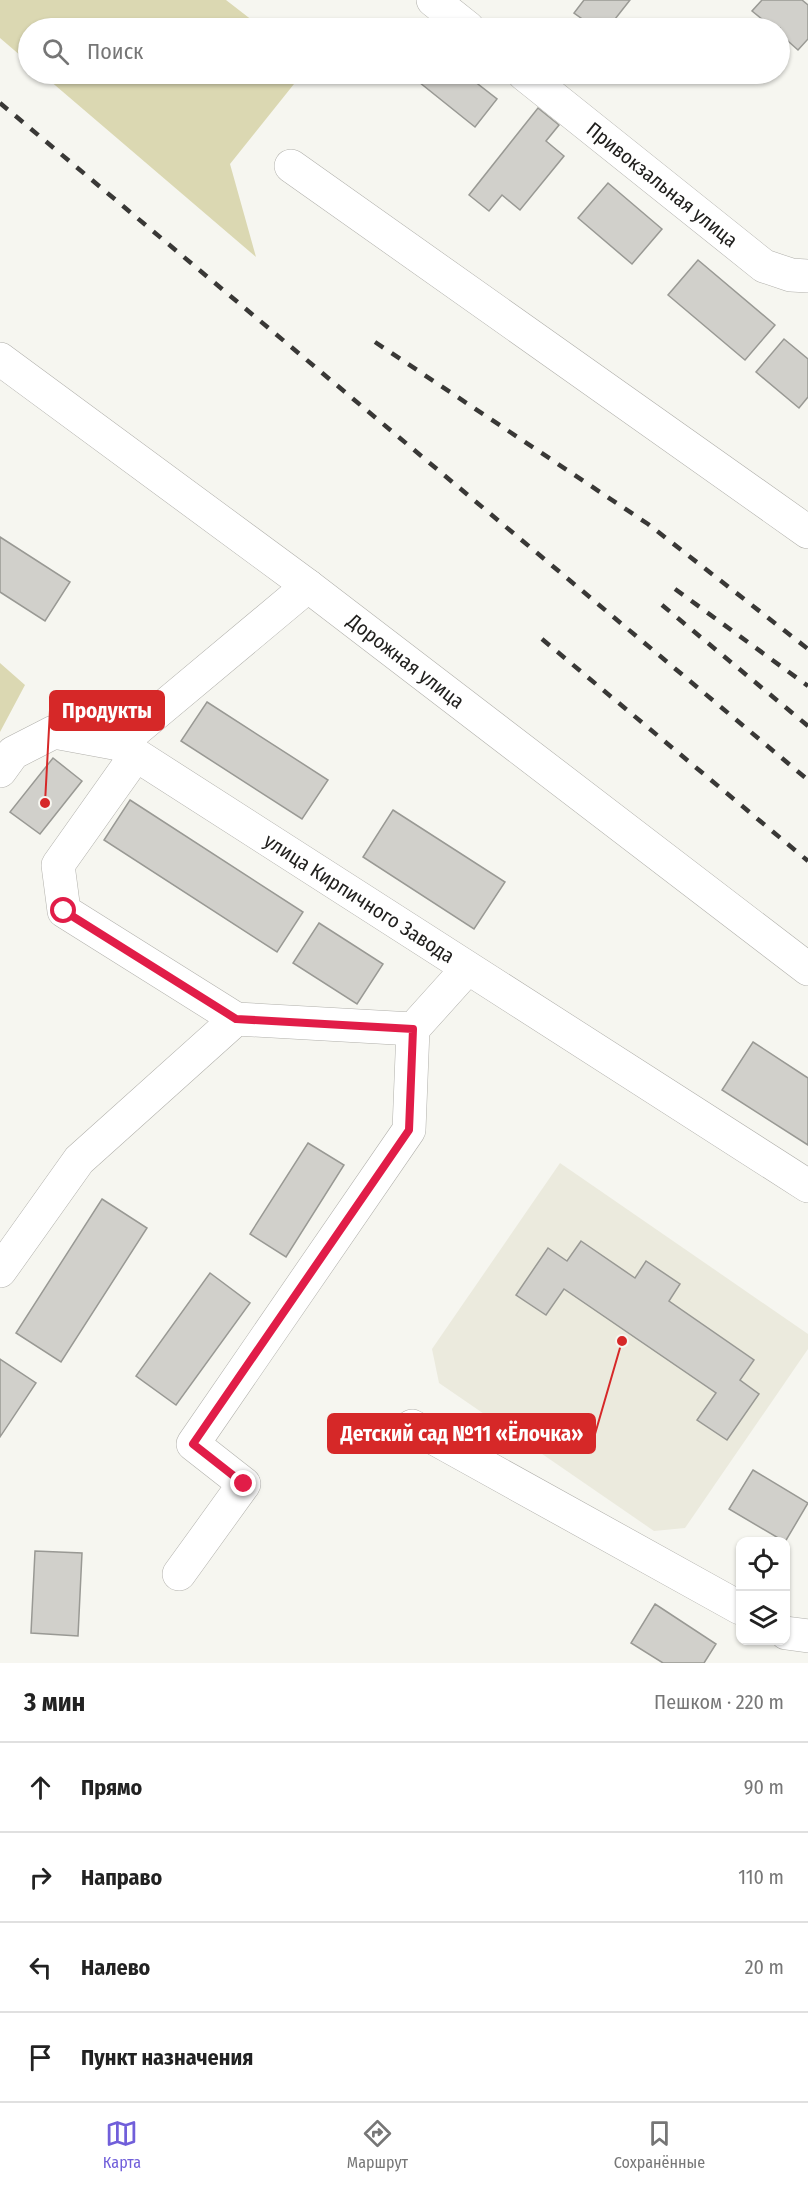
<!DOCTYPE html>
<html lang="ru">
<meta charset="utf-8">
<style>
body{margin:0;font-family:"Fira Sans Condensed",sans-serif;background:#f6f6f6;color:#222}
.controls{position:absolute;right:18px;bottom:18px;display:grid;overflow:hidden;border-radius:12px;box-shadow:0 2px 4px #0004}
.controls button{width:54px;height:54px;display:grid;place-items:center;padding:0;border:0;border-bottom:2px solid #e0e0e0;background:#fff;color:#222;font:30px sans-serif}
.stop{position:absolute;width:18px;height:18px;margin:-14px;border:4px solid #e11d48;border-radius:50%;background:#fff}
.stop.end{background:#e11d48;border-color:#fff;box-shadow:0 2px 6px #0008}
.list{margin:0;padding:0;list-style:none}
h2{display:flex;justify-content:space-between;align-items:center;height:78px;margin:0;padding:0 24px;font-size:26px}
h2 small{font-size:20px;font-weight:400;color:#767676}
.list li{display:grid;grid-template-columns:39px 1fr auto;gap:18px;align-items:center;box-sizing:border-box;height:90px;padding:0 24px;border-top:2px solid #e0e0e0}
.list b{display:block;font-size:22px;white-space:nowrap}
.list em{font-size:20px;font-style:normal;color:#767676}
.icon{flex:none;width:33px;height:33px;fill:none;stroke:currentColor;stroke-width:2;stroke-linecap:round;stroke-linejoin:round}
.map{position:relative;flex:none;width:808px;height:1663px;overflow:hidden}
.search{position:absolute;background:#fff;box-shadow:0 2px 4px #0004;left:18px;right:18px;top:18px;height:66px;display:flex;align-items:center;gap:15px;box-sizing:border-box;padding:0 21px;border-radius:33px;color:#767676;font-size:22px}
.sheet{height:438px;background:#fff}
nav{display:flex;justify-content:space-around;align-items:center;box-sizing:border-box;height:84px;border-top:2px solid #e0e0e0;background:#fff;font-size:16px;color:#767676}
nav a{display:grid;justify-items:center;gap:3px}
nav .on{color:#715fda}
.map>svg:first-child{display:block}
.built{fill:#ebeadd}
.green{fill:#dbd8b2}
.building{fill:#d1d0cb;stroke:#999994;stroke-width:1.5}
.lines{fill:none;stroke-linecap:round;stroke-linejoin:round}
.minor-casing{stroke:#b1b0ab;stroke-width:34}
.minor{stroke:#fff;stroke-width:33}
.rail{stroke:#393836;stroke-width:4.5;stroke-dasharray:10 10;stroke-linecap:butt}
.route{stroke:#e11d48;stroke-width:8}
.labels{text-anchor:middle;stroke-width:4.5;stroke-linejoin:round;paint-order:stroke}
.street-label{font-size:20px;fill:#21201e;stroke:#f6f6f0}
.leader{fill:none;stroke:#d62828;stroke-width:2}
.callout-dot{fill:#d62828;stroke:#f6f6f0;stroke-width:2}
.callout{fill:#d62828;stroke:#d62828;stroke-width:2}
.callout-label{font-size:21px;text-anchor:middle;font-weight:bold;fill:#fff}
</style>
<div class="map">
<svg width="808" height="1663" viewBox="0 0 808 1663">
<rect width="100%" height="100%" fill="#f6f6f0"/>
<!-- built -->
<path class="built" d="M560 1163 808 1334V1349L685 1528 654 1531 439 1383 432 1349Z"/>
<!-- green -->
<path class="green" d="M0 0H226L262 28H28V62L0 38Z
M42 74H302L230 164 256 257Z
M0 663 25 685 0 732Z"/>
<!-- building -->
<path class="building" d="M584 0H630L608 28H595L574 13Z
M762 0H802L808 5V39L798 50 780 34V28H773L752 11Z
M409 74H465L497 99 475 127Z
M538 108 559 125 546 141 564 156 520 210 502 195 489 211 469 195Z
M608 183 662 229 632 264 578 218Z
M698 260 775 325 745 360 668 295Z
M784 339 808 359V397L799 408 756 372Z
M0 537 70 582 45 621 0 592Z
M207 702 328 780 302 819 181 741Z
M53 758 82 781 40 834 10 812Z
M130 800 303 912 277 952 104 840Z
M393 810 505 882 474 929 363 857Z
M319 923 383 964 357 1004 293 963Z
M753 1042 808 1078V1145L722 1090Z
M308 1143 344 1165 286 1257 250 1234Z
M102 1199 147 1228 61 1362 16 1333Z
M581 1241 635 1278 646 1261 680 1284 669 1301 754 1360 740 1380 759 1394 727 1440 697 1420 716 1393 564 1289 546 1315 516 1295 548 1248 567 1261Z
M210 1273 250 1303 176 1405 136 1376Z
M0 1359 36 1383 0 1437Z
M753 1470 808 1503 785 1542 729 1509Z
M35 1551 82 1553 78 1636 31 1633Z
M655 1604 716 1644 704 1663H663L631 1643Z"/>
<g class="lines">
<defs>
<g id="minor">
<path d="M433 0 468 28"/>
<path id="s1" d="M524 74 764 266 791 275 808 276"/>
<path d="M291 166 808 532"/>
<path id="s2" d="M0 359 308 586 808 969"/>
<path id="s3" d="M308 586 119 744 808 1186"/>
<path d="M136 755 58 865 64 911 236 1019"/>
<path d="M0 771 13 753 54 732 119 744"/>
<path d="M0 1271 79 1160 236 1019 413 1029 467 969"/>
<path d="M412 1426 740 1608"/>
<path d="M179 1574 244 1484 193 1444 409 1130 413 1029"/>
<path d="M786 1633 808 1636"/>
</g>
</defs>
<!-- minor casing -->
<use href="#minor" class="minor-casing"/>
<!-- minor -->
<use href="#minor" class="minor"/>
<!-- rail -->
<path class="rail" d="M0 103 808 780
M375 342 648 524 808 649
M675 589 808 686
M662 605 808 726
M542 639 808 861"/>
</g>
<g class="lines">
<!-- route -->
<path class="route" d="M64 911 236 1019 413 1029 409 1130 193 1444 244 1484"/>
</g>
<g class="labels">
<!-- street labels -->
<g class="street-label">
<text dy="7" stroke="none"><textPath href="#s1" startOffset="177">Привокзальная улица</textPath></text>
<text dy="7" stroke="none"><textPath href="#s2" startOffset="506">Дорожная улица</textPath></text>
<text dy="7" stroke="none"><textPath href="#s3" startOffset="532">улица Кирпичного Завода</textPath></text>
</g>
</g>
<!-- callouts -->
<path class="leader" d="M45 803L50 710M622 1341L595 1434"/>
<g class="callout-dot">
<circle cx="45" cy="803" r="6"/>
<circle cx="622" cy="1341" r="6"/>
</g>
<g class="callout">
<rect x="50" y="691" width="114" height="39" rx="6"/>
<rect x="328" y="1414" width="267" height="39" rx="6"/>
</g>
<g class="callout-label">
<text x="107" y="718">Продукты</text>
<text x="462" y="1441">Детский сад №11 «Ёлочка»</text>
</g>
</svg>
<div class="controls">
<button><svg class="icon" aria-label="locate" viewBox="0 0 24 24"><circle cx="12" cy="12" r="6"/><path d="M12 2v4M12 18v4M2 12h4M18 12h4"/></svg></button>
<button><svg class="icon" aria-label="layers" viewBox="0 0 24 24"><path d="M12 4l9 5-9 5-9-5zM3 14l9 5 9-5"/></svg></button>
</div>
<div class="stop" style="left:64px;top:911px"></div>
<div class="stop end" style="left:244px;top:1484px"></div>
<div class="search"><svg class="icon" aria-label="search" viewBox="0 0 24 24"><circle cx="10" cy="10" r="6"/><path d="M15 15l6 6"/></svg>Поиск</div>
</div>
<section class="sheet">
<h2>3 мин<small>Пешком · 220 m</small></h2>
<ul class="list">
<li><svg class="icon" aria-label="ahead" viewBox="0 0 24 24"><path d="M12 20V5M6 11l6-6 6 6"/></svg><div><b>Прямо</b></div><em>90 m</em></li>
<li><svg class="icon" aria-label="right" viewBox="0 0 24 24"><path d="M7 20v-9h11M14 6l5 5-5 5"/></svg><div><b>Направо</b></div><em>110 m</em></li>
<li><svg class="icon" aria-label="left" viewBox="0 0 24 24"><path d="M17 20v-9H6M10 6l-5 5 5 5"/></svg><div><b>Налево</b></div><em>20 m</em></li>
<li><svg class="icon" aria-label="arrive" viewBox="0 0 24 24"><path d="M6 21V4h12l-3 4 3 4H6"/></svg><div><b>Пункт назначения</b></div></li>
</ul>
</section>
<nav>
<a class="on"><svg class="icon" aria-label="map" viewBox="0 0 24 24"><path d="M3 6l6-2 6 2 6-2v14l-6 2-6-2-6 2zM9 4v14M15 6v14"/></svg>Карта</a>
<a><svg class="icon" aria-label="directions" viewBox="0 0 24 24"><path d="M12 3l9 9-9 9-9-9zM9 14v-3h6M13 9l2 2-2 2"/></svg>Маршрут</a>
<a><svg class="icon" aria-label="saved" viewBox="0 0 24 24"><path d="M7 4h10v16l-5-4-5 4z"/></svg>Сохранённые</a>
</nav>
